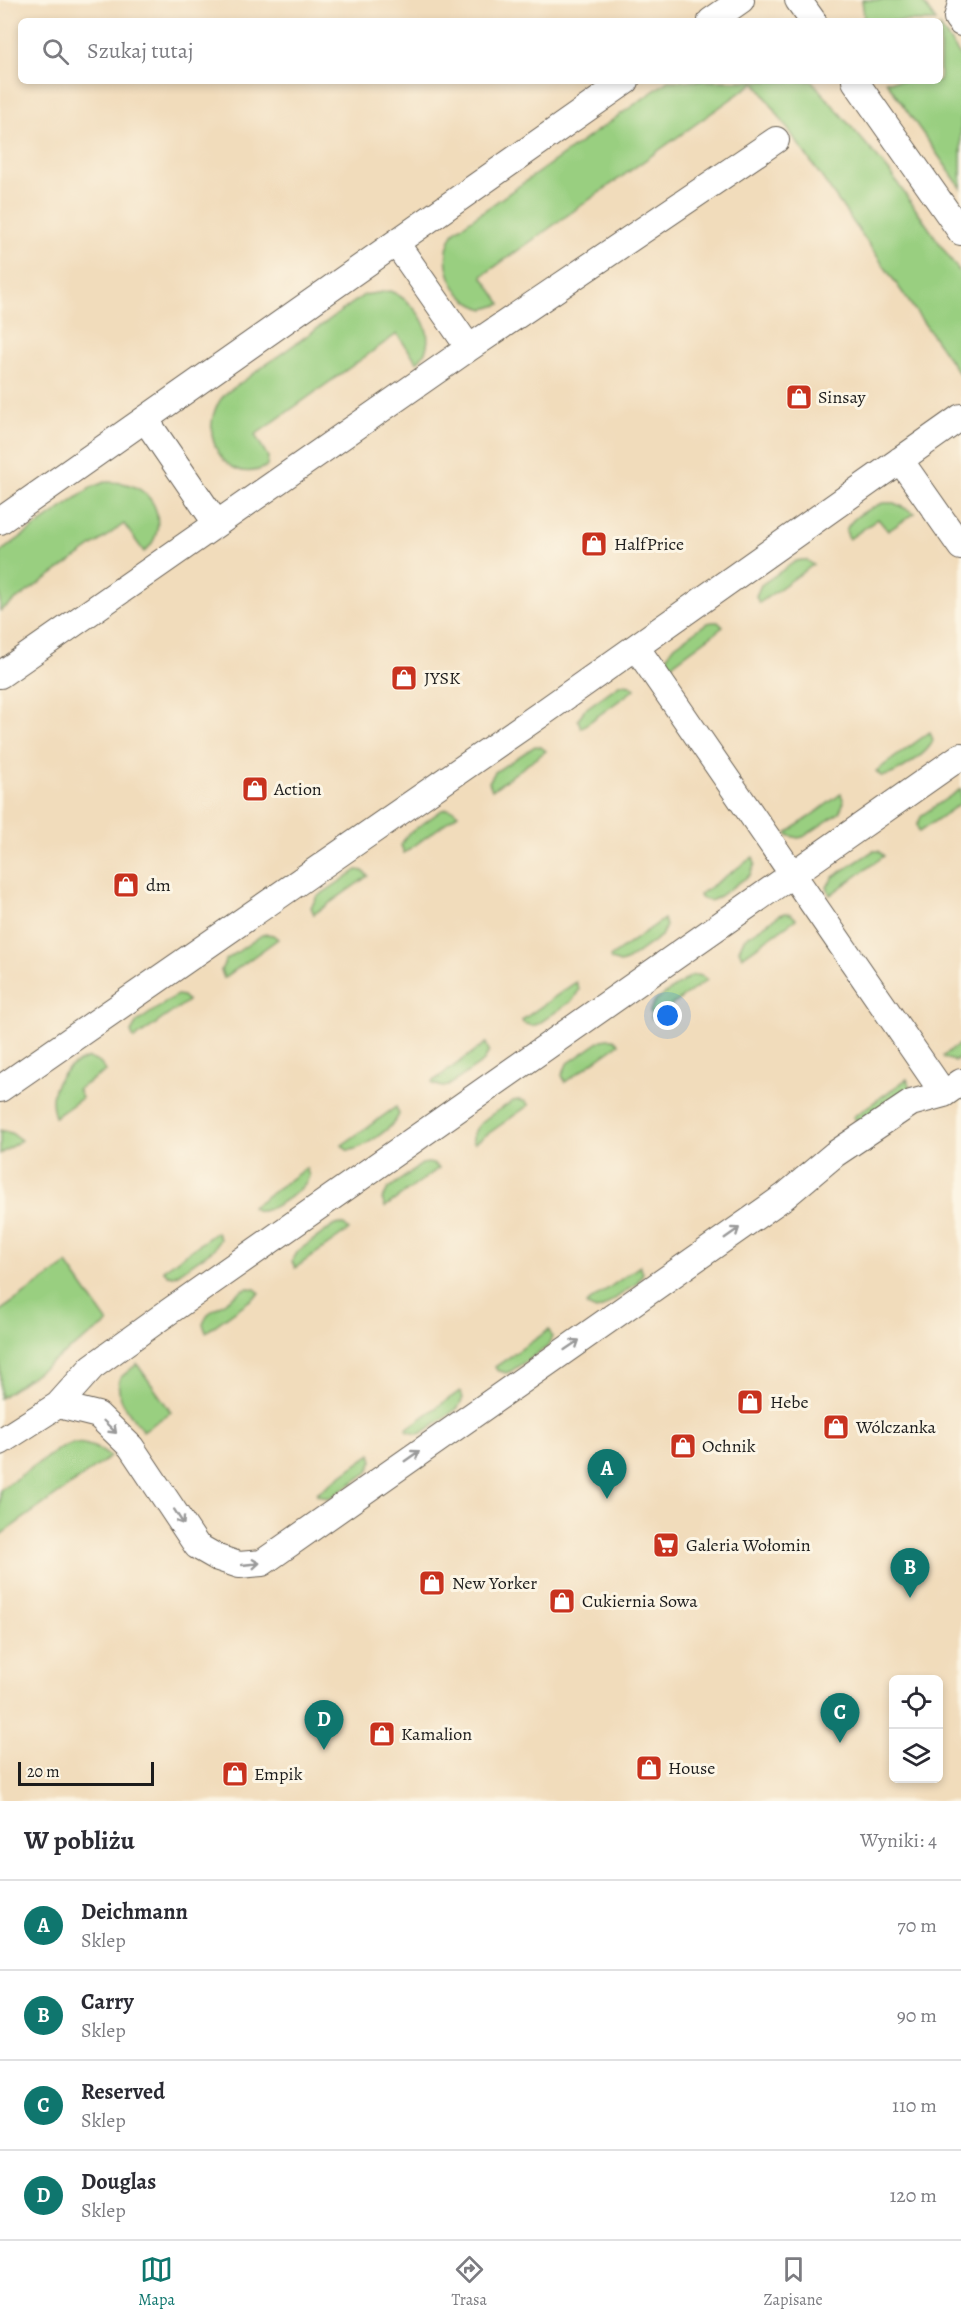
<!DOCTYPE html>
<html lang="pl">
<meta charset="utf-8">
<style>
body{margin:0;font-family:Alegreya,serif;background:#f7f7f7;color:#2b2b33}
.controls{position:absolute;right:18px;bottom:18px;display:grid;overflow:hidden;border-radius:9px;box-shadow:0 3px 9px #0003}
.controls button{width:54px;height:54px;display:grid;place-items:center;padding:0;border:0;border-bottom:2px solid #e1e1e2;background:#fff;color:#2b2b33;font:30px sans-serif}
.scale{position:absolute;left:18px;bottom:15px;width:136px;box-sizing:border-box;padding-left:6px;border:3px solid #1c1c1c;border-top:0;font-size:16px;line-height:21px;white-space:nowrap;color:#1c1c1c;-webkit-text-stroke:4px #fcf5e5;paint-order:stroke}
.you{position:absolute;left:668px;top:1016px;width:21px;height:21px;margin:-15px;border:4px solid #fff;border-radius:50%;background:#1a73e8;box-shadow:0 0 0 9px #1a73e833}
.badge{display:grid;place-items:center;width:39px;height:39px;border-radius:50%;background:#0f766e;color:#fff;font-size:20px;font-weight:700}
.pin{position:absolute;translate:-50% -50px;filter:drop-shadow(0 2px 3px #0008)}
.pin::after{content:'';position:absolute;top:32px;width:21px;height:18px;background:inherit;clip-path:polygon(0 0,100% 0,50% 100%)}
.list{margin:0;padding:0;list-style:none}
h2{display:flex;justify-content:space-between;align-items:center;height:78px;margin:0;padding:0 24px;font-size:26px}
h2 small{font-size:20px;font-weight:400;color:#7c7c81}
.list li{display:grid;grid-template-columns:39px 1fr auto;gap:18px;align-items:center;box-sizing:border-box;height:90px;padding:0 24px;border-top:2px solid #e1e1e2}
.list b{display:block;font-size:22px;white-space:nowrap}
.list p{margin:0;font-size:20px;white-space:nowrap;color:#7c7c81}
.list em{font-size:20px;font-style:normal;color:#7c7c81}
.icon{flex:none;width:33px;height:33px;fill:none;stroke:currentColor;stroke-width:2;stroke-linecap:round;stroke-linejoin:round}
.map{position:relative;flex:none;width:961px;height:1801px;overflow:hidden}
.search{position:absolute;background:#fff;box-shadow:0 3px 9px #0003;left:18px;right:18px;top:18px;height:66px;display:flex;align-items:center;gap:15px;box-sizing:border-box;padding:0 21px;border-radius:9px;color:#7c7c81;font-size:22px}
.sheet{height:438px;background:#fff}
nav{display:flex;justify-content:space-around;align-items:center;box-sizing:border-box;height:84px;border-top:2px solid #e1e1e2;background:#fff;font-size:16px;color:#7c7c81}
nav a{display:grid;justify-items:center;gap:3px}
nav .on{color:#0f766e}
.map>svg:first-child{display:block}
.grass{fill:#99cf80;stroke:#5a764e;stroke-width:1.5}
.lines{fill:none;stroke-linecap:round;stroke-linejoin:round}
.service-casing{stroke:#675f54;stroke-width:28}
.service{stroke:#fff;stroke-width:26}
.oneway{stroke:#999}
.labels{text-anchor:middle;stroke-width:6;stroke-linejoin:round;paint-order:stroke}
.poi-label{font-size:18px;fill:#1c1c1c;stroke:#fcf5e5;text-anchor:start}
</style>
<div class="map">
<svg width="961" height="1801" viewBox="0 0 961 1801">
<rect width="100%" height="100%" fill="#fcf5e5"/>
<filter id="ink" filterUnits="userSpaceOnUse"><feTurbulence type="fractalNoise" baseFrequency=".0167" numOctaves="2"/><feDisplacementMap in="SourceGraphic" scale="12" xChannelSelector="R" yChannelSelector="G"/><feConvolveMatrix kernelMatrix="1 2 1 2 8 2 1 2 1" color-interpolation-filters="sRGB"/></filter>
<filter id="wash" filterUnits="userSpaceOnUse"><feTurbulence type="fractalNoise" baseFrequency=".008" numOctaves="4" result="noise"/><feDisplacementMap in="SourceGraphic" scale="24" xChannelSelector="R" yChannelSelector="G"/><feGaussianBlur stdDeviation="1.35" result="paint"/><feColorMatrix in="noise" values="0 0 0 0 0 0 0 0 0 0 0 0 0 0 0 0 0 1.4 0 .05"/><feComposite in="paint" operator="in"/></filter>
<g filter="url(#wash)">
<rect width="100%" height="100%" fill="#f1dcbb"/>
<!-- grass -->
<path class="grass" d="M862 0H921L936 21H859L864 17Z
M940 27 961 57V188L886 81H940Z
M668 81H812L889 171 961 274V376L755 82 482 276 501 304 485 309C452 301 435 259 455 231Z
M390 291C417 302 443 339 417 362L397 334 255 435 268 457 267 466C226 490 192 430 225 394L364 295Z
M105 482C118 482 131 483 142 491 162 506 163 536 144 552L124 524 0 611V552L92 487Z
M883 503H894L915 513 888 531 878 519 849 539 846 531C850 517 870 508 883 503Z
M802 560H807L813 565 759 603 756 596 761 585 796 561Z
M713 622H718L723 627 670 666 667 658 672 648 707 623Z
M624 684 630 685 635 689 581 728 578 720 584 710 619 685Z
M930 732 933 740C930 752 894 777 881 776L876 771Z
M535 746 541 747 546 751 492 790 489 782 495 772Z
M961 789V803L919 832 917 825 922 815Z
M841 794 844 802 839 813 803 837 798 838 788 835 787 833Z
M447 809 453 810 458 814 404 853 401 845 407 835 442 810Z
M873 851H879L884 856 830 895 827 887 833 877Z
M753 857 755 864 750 875 715 899 710 901 700 898 699 895Z
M357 870 363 871 368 876 314 914 311 907 317 897Z
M785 913 791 914 796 919 742 957 739 950 744 939 780 915Z
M664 919 666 926 661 936 626 961 620 963 611 960 610 957Z
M267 934 273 935 278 939 224 978 221 970 226 960 262 935Z
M696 975 702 976 707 980 652 1019 650 1011 655 1001 691 976Z
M576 982 579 990 573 1000 538 1024 532 1026 523 1023 522 1020Z
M177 995 183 996 188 1001 134 1039 131 1032 137 1022Z
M608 1039H614L619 1044 565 1082 562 1075 567 1064 602 1040Z
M486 1043 489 1051 484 1061 448 1086 443 1087 433 1084 432 1082Z
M961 1043V1058L954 1061 944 1058 943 1056Z
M89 1058 100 1063 106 1071 78 1089 82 1098 55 1117C45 1090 62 1066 89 1058Z
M907 1079 910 1086 909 1092 864 1122 854 1119 853 1117Z
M518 1100 524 1101 529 1105 475 1143 473 1142C470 1123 499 1111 513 1101Z
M396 1107 399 1114C395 1127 359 1152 347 1150L342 1145Z
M0 1130 11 1133 21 1140 0 1154Z
M428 1163 433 1164 439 1168 385 1207 382 1199 388 1189 422 1164Z
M306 1168 309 1176C306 1189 270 1213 257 1211L252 1207Z
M339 1224 344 1225 349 1230 295 1268 292 1261 298 1251 333 1226Z
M217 1232 220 1239 214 1249 179 1273 174 1276 168 1275 163 1270Z
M67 1264 108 1323 0 1398V1311Z
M640 1266 643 1273 637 1283 602 1308 596 1310 587 1306 586 1304Z
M249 1288 255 1289 260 1293 206 1332 203 1324 208 1314 244 1289Z
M549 1330 552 1337 547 1347 511 1371 506 1373 497 1370 495 1367Z
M137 1364 171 1412 143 1431C132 1415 113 1398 120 1378Z
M460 1391 463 1398 458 1408 422 1433 417 1434 407 1431 406 1429Z
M73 1443C87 1443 98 1447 110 1457L0 1535V1490L60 1448Z
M371 1454 373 1461 368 1472 333 1496 327 1498 317 1495V1493Z"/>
</g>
<g filter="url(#ink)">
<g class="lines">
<defs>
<path id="service" d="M798 0 813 21
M961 3 957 18 961 23
M711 21 741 0
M855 81 961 232
M396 243 469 348
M145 419 216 523
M900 460 961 547
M0 521 626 81
M636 647 944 1094
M0 675 469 348 776 140
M0 1089 544 712 961 417
M58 1405 98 1415 131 1447 197 1546 218 1558 239 1565 262 1563 785 1196 835 1154 911 1103 944 1094 961 1082
M0 1442 58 1405 92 1367 167 1313 961 756"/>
</defs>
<!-- service casing -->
<use href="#service" class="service-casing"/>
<!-- service -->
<use href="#service" class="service"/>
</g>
<!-- one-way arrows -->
<defs><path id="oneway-shaft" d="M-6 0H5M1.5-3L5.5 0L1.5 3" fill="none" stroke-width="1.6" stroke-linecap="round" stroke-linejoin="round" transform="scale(1.5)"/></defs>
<g class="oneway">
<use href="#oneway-shaft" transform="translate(732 1233) rotate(-35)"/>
<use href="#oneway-shaft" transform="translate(572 1345) rotate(-34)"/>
<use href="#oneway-shaft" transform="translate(110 1427) rotate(44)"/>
<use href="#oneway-shaft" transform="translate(412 1456) rotate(-35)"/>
<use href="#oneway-shaft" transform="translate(179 1517) rotate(57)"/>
<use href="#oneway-shaft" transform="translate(251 1564) rotate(-6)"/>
</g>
</g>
<!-- icons -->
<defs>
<symbol id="shop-square" viewBox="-11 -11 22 22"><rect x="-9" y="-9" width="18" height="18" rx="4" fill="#c8321e" stroke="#fcf5e5"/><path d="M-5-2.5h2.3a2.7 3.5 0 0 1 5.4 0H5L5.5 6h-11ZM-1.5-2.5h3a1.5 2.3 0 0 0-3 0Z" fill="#fff"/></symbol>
<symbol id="supermarket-square" viewBox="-11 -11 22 22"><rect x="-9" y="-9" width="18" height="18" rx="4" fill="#c8321e" stroke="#fcf5e5"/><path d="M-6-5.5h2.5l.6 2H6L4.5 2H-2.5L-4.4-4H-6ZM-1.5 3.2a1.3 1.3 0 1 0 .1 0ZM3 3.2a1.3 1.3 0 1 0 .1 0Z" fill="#fff"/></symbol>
</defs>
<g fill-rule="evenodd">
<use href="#shop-square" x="784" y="382" width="30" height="30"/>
<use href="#shop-square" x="579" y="529" width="30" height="30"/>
<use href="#shop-square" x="389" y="663" width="30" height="30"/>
<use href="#shop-square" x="240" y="774" width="30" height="30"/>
<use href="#shop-square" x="111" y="870" width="30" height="30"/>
<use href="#shop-square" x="735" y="1387" width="30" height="30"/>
<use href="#shop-square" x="821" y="1412" width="30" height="30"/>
<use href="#shop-square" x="668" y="1431" width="30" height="30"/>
<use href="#supermarket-square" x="651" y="1530" width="30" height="30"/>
<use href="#shop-square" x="417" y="1568" width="30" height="30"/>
<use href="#shop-square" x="547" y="1586" width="30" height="30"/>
<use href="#shop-square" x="367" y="1719" width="30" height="30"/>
<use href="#shop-square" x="634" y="1753" width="30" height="30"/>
<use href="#shop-square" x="220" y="1759" width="30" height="30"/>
</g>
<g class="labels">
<!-- poi labels -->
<g class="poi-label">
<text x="818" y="403">Sinsay</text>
<text x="614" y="550">HalfPrice</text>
<text x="424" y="684">JYSK</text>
<text x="274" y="795">Action</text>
<text x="146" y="891">dm</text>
<text x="770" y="1408">Hebe</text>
<text x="856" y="1433">Wólczanka</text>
<text x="702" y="1452">Ochnik</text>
<text x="686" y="1551">Galeria Wołomin</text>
<text x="452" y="1589">New Yorker</text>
<text x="582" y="1607">Cukiernia Sowa</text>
<text x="401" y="1740">Kamalion</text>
<text x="668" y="1774">House</text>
<text x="254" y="1780">Empik</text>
</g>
</g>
</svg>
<div class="controls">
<button><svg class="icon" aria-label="locate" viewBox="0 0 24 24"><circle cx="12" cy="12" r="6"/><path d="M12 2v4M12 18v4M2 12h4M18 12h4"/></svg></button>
<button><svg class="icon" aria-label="layers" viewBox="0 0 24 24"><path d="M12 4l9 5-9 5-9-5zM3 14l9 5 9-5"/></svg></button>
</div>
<div class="scale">20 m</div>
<div class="you"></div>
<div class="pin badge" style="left:607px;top:1499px">A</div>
<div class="pin badge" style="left:910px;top:1598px">B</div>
<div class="pin badge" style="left:840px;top:1743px">C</div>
<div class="pin badge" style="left:324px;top:1750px">D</div>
<div class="search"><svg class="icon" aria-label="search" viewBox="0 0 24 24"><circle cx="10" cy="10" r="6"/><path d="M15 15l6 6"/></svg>Szukaj tutaj</div>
</div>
<section class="sheet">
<h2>W pobliżu<small>Wyniki: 4</small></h2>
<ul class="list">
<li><span class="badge">A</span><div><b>Deichmann</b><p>Sklep</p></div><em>70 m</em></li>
<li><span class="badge">B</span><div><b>Carry</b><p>Sklep</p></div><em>90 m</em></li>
<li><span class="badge">C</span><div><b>Reserved</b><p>Sklep</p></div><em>110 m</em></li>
<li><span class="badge">D</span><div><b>Douglas</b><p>Sklep</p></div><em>120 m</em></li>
</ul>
</section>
<nav>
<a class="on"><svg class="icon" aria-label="map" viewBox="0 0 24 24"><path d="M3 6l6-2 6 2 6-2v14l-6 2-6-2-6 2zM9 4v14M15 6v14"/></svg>Mapa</a>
<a><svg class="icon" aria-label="directions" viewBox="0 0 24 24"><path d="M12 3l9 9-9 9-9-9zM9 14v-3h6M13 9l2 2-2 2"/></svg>Trasa</a>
<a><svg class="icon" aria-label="saved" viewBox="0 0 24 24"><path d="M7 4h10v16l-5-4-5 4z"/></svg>Zapisane</a>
</nav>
